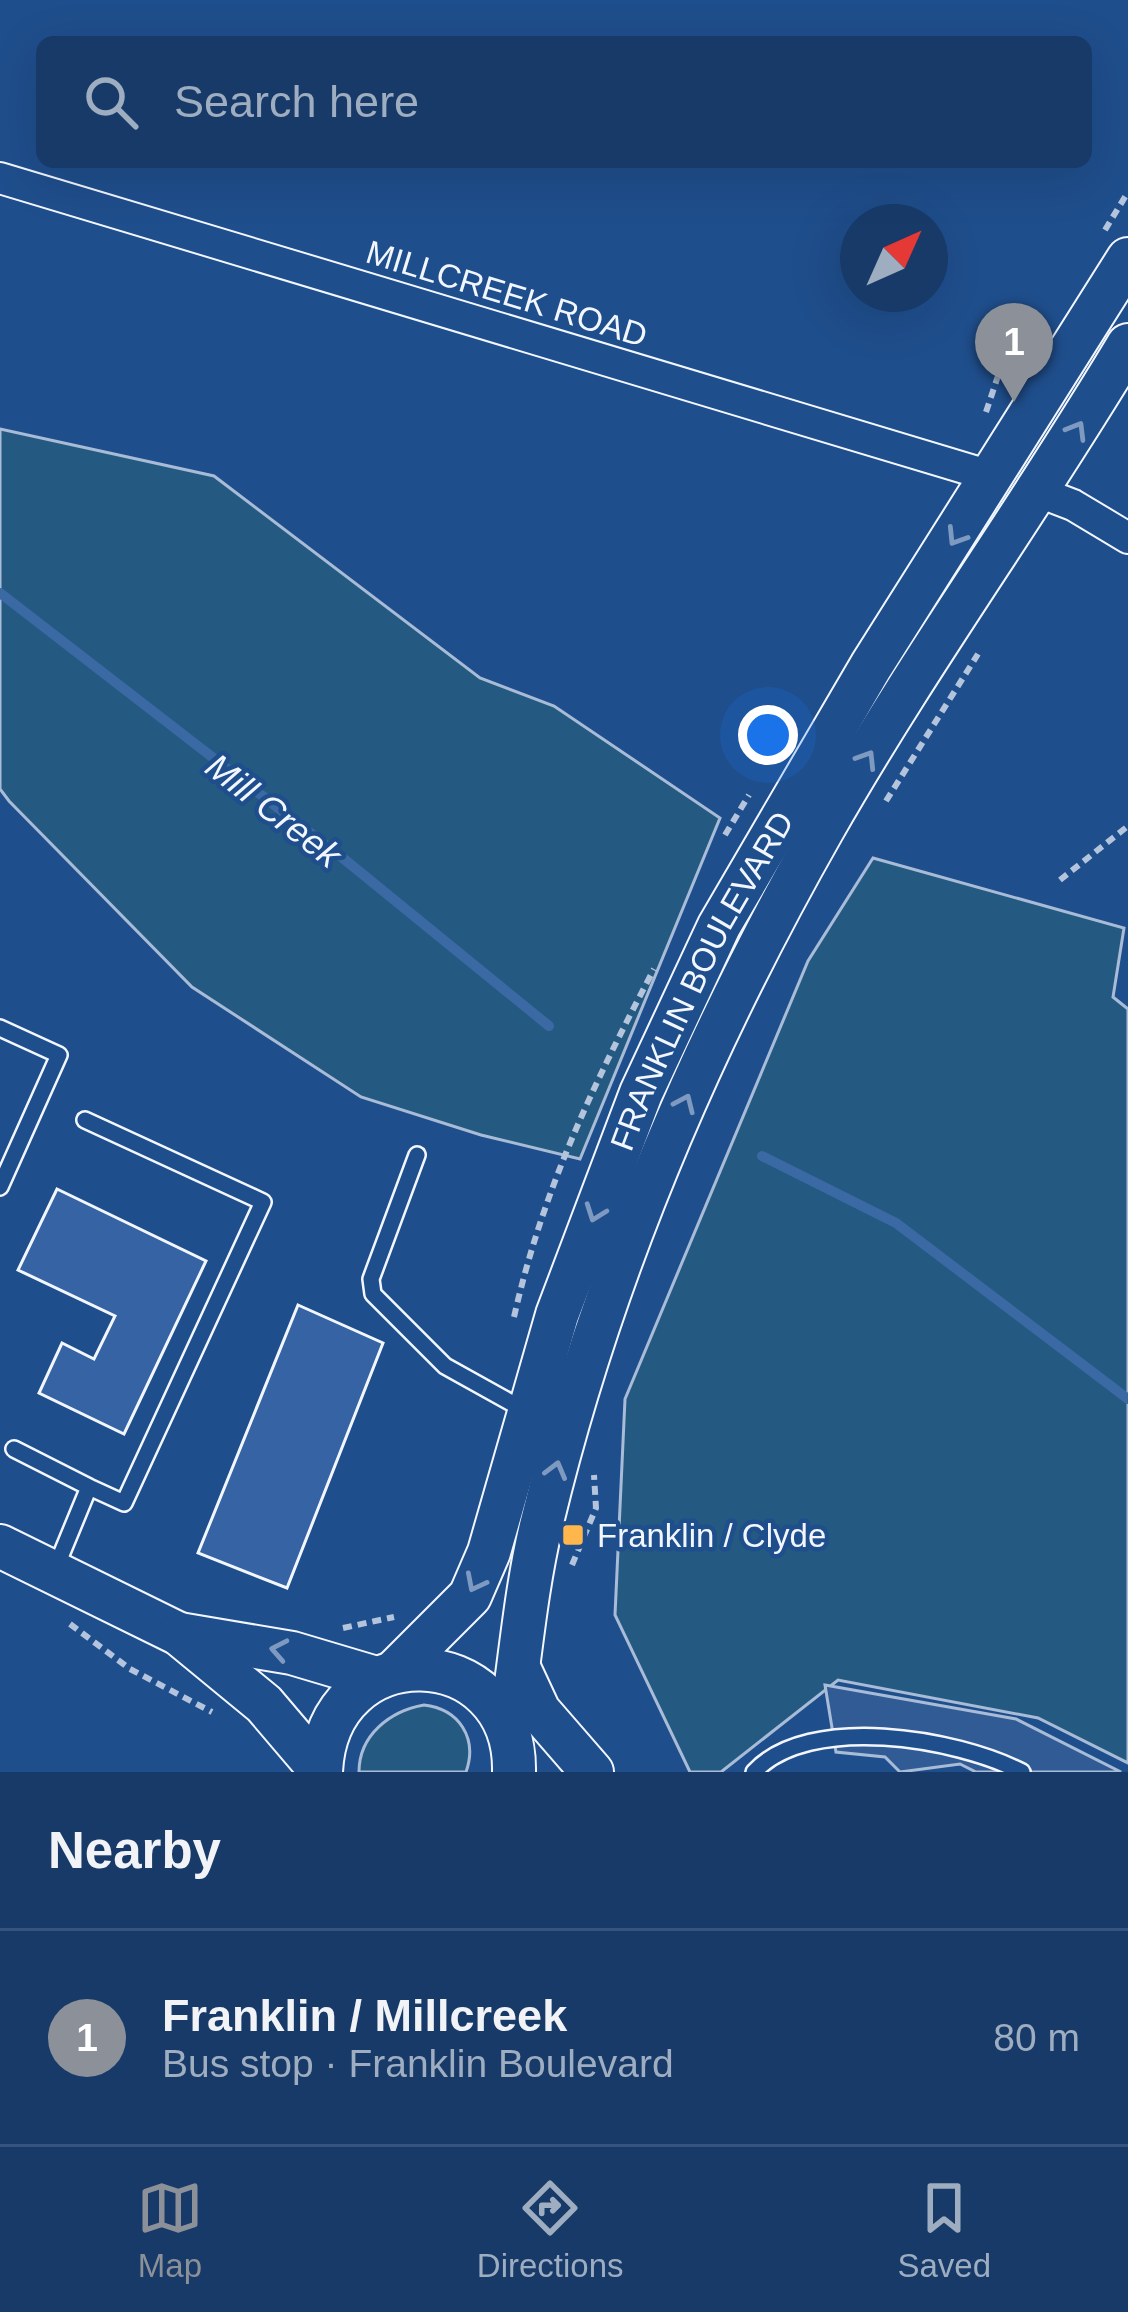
<!DOCTYPE html>
<meta charset="utf-8">
<style>
body{margin:0;font-family:Arial,sans-serif;background:#20416f;color:#f1f3f6}
.compass{position:absolute;left:840px;top:204px;width:108px;height:108px;border-radius:50%;background:#173a69;box-shadow:0 12px 48px #0002;rotate:45deg}
.you{position:absolute;left:768px;top:735px;width:42px;height:42px;margin:-30px;border:9px solid #fff;border-radius:50%;background:#1a73e8;box-shadow:0 0 0 18px #1a73e833}
.badge{display:grid;place-items:center;width:78px;height:78px;border-radius:50%;background:#8c9099;color:#fff;font-size:39px;font-weight:700}
.pin{position:absolute;translate:-50% -99px;filter:drop-shadow(0 3px 6px #0008)}
.pin::after{content:'';position:absolute;top:63px;width:42px;height:36px;background:inherit;clip-path:polygon(0 0,100% 0,50% 100%)}
.list{margin:0;padding:0;list-style:none}
h2{display:flex;justify-content:space-between;align-items:center;height:156px;margin:0;padding:0 48px;font-size:51px}
h2 small{font-size:39px;font-weight:400;color:#9eadc0}
.list li{display:grid;grid-template-columns:78px 1fr auto;gap:36px;align-items:center;box-sizing:border-box;height:216px;padding:0 48px;border-top:3px solid #36547d}
.list b{display:block;font-size:45px;white-space:nowrap}
.list p{margin:0;font-size:39px;white-space:nowrap;color:#9eadc0}
.list em{font-size:39px;font-style:normal;color:#9eadc0}
.icon{flex:none;width:66px;height:66px;fill:none;stroke:currentColor;stroke-width:2;stroke-linecap:round;stroke-linejoin:round}
.map{position:relative;flex:none;width:1128px;height:1772px;overflow:hidden}
.search{position:absolute;background:#173a69;box-shadow:0 12px 48px #0002;left:36px;right:36px;top:36px;height:132px;display:flex;align-items:center;gap:30px;box-sizing:border-box;padding:0 42px;border-radius:18px;color:#9eadc0;font-size:45px}
.sheet{height:372px;background:#173a69}
nav{display:flex;justify-content:space-around;align-items:center;box-sizing:border-box;height:168px;border-top:3px solid #36547d;background:#173a69;font-size:33px;color:#9eadc0}
nav a{display:grid;justify-items:center;gap:6px}
nav .on{color:#8c9099}
.map>svg:first-child{display:block}
.green{fill:#245a82;stroke:#a8bbd7;stroke-width:3}
.parking{fill:#305b95;stroke:#a8bbd7;stroke-width:3}
.lines{fill:none;stroke-linecap:round;stroke-linejoin:round}
.stream{stroke:#3b69a3;stroke-width:10}
.building{fill:#3563a3;stroke:#f2f6ff;stroke-width:3}
.lane-casing{stroke:#f2f6ff;stroke-width:20}
.street-casing{stroke:#f2f6ff;stroke-width:34}
.secondary-casing{stroke:#f2f6ff;stroke-width:46}
.path{stroke:#b3c4dc;stroke-width:6;stroke-dasharray:9 6;stroke-linecap:butt}
.lane{stroke:#1f4e8c;stroke-width:15}
.street{stroke:#1f4e8c;stroke-width:30}
.secondary{stroke:#1f4e8c;stroke-width:42}
.oneway{stroke:#7e9ac0}
.poi-dot{fill:#ffb74d;stroke:#1f4e8c;stroke-width:4.5}
.labels{text-anchor:middle;stroke-width:9;stroke-linejoin:round;paint-order:stroke}
.street-label{font-size:33px;fill:#f2f6ff;stroke:#1f4e8c}
.poi-label{font-size:33px;fill:#f2f6ff;stroke:#1f4e8c;text-anchor:start}
.water-label{font-size:36px;font-style:italic;fill:#f2f6ff;stroke:#1f4e8c}
</style>
<div class="map">
<svg width="1128" height="1772" viewBox="0 0 1128 1772">
<rect width="100%" height="100%" fill="#1f4e8c"/>
<!-- green -->
<path class="green" d="M0 429 214 476 480 678 554 706 720 818 580 1159 481 1135 361 1097 192 987 9 801 0 789Z
M873 858 1124 928 1113 997 1128 1009V1763L1038 1718 838 1680 721 1772H690L615 1615 625 1399 808 961Z
M424 1705C459 1709 478 1738 466 1772H359C359 1735 390 1711 424 1705Z"/>
<!-- parking -->
<path class="parking" d="M825 1685 1016 1719 1121 1772H976L960 1764 900 1772 885 1757 836 1752Z"/>
<g class="lines">
<!-- stream -->
<path class="stream" d="M0 593 344 859 549 1026
M762 1156 896 1223 1128 1399"/>
</g>
<!-- building -->
<path class="building" d="M57 1189 206 1261 124 1434 39 1393 62 1343 94 1359 115 1316 18 1270Z
M298 1305 383 1343 287 1588 198 1553Z"/>
<g class="lines">
<defs>
<path id="lane" d="M0 1028 59 1055 0 1187
M417 1155 371 1279 373 1294 445 1366 526 1411
M14 1449 89 1487
M54 1572 89 1487 124 1503 263 1202 85 1120
M754 1772C809 1713 956 1738 1022 1772"/>
<path id="street" d="M0 178 994 477
M1039 492 1073 505 1128 538"/>
<g id="secondary">
<path d="M0 1546 179 1634 264 1704 321 1771"/>
<path d="M179 1634 292 1653 376 1678"/>
<path d="M519 1668 539 1711 592 1772"/>
<path id="s1" d="M395 1671 470 1596 489 1552 557 1315 641 1093 719 926 871 666 1128 259"/>
<path d="M509 1732C520 1663 525 1594 541 1526 599 1282 699 1047 823 829 917 664 1030 509 1128 345"/>
<path d="M321 1772C327 1632 517 1639 514 1772"/>
</g>
</defs>
<!-- lane casing -->
<use href="#lane" class="lane-casing"/>
<!-- street casing -->
<use href="#street" class="street-casing"/>
<!-- secondary casing -->
<use href="#secondary" class="secondary-casing"/>
<!-- path -->
<path class="path" d="M1105 230 1128 192
M986 412 1000 370 1025 349
M886 801 978 654
M725 835 749 795
M1060 880 1128 826
M514 1317C543 1189 593 1085 654 969
M572 1565 596 1508 594 1475
M70 1624 130 1669 212 1712
M343 1628 394 1617"/>
<!-- lane -->
<use href="#lane" class="lane"/>
<!-- street -->
<use href="#street" class="street"/>
<!-- secondary -->
<use href="#secondary" class="secondary"/>
</g>
<!-- one-way arrows -->
<defs><path id="oneway-chevron" d="M-2-3.5L2.5 0L-2 3.5" fill="none" stroke-width="1.6" stroke-linecap="round" stroke-linejoin="round" transform="scale(3)"/></defs>
<g class="oneway">
<use href="#oneway-chevron" transform="translate(1077 430) rotate(-59)"/>
<use href="#oneway-chevron" transform="translate(956 537) rotate(122)"/>
<use href="#oneway-chevron" transform="translate(867 759) rotate(-58)"/>
<use href="#oneway-chevron" transform="translate(685 1103) rotate(-66)"/>
<use href="#oneway-chevron" transform="translate(595 1213) rotate(110)"/>
<use href="#oneway-chevron" transform="translate(556 1470) rotate(-75)"/>
<use href="#oneway-chevron" transform="translate(475 1583) rotate(117)"/>
<use href="#oneway-chevron" transform="translate(279 1650) rotate(-169)"/>
</g>
<!-- markers -->
<rect class="poi-dot" x="561" y="1523" width="24" height="24" rx="6"/>
<g class="labels">
<!-- street labels -->
<g class="street-label">
<text transform="translate(507 293) rotate(17)" y="12">MILLCREEK ROAD</text>
<text dy="12" stroke="none"><textPath href="#s1" startOffset="765">FRANKLIN BOULEVARD</textPath></text>
</g>
<!-- poi labels -->
<g class="poi-label">
<text x="597" y="1547">Franklin / Clyde</text>
</g>
<!-- water labels -->
<g class="water-label">
<text transform="translate(274 810) rotate(38)" y="13">Mill Creek</text>
</g>
</g>
</svg>
<svg class="compass" viewBox="-18 -18 36 36"><path d="M0-13l5 13h-10z" fill="#e53935"/><path d="M0 13l5-13h-10z" fill="#9eadc0"/></svg>
<div class="you"></div>
<div class="pin badge" style="left:1014px;top:402px">1</div>
<div class="search"><svg class="icon" aria-label="search" viewBox="0 0 24 24"><circle cx="10" cy="10" r="6"/><path d="M15 15l6 6"/></svg>Search here</div>
</div>
<section class="sheet">
<h2>Nearby<small></small></h2>
<ul class="list">
<li><span class="badge">1</span><div><b>Franklin / Millcreek</b><p>Bus stop · Franklin Boulevard</p></div><em>80 m</em></li>
</ul>
</section>
<nav>
<a class="on"><svg class="icon" aria-label="map" viewBox="0 0 24 24"><path d="M3 6l6-2 6 2 6-2v14l-6 2-6-2-6 2zM9 4v14M15 6v14"/></svg>Map</a>
<a><svg class="icon" aria-label="directions" viewBox="0 0 24 24"><path d="M12 3l9 9-9 9-9-9zM9 14v-3h6M13 9l2 2-2 2"/></svg>Directions</a>
<a><svg class="icon" aria-label="saved" viewBox="0 0 24 24"><path d="M7 4h10v16l-5-4-5 4z"/></svg>Saved</a>
</nav>
